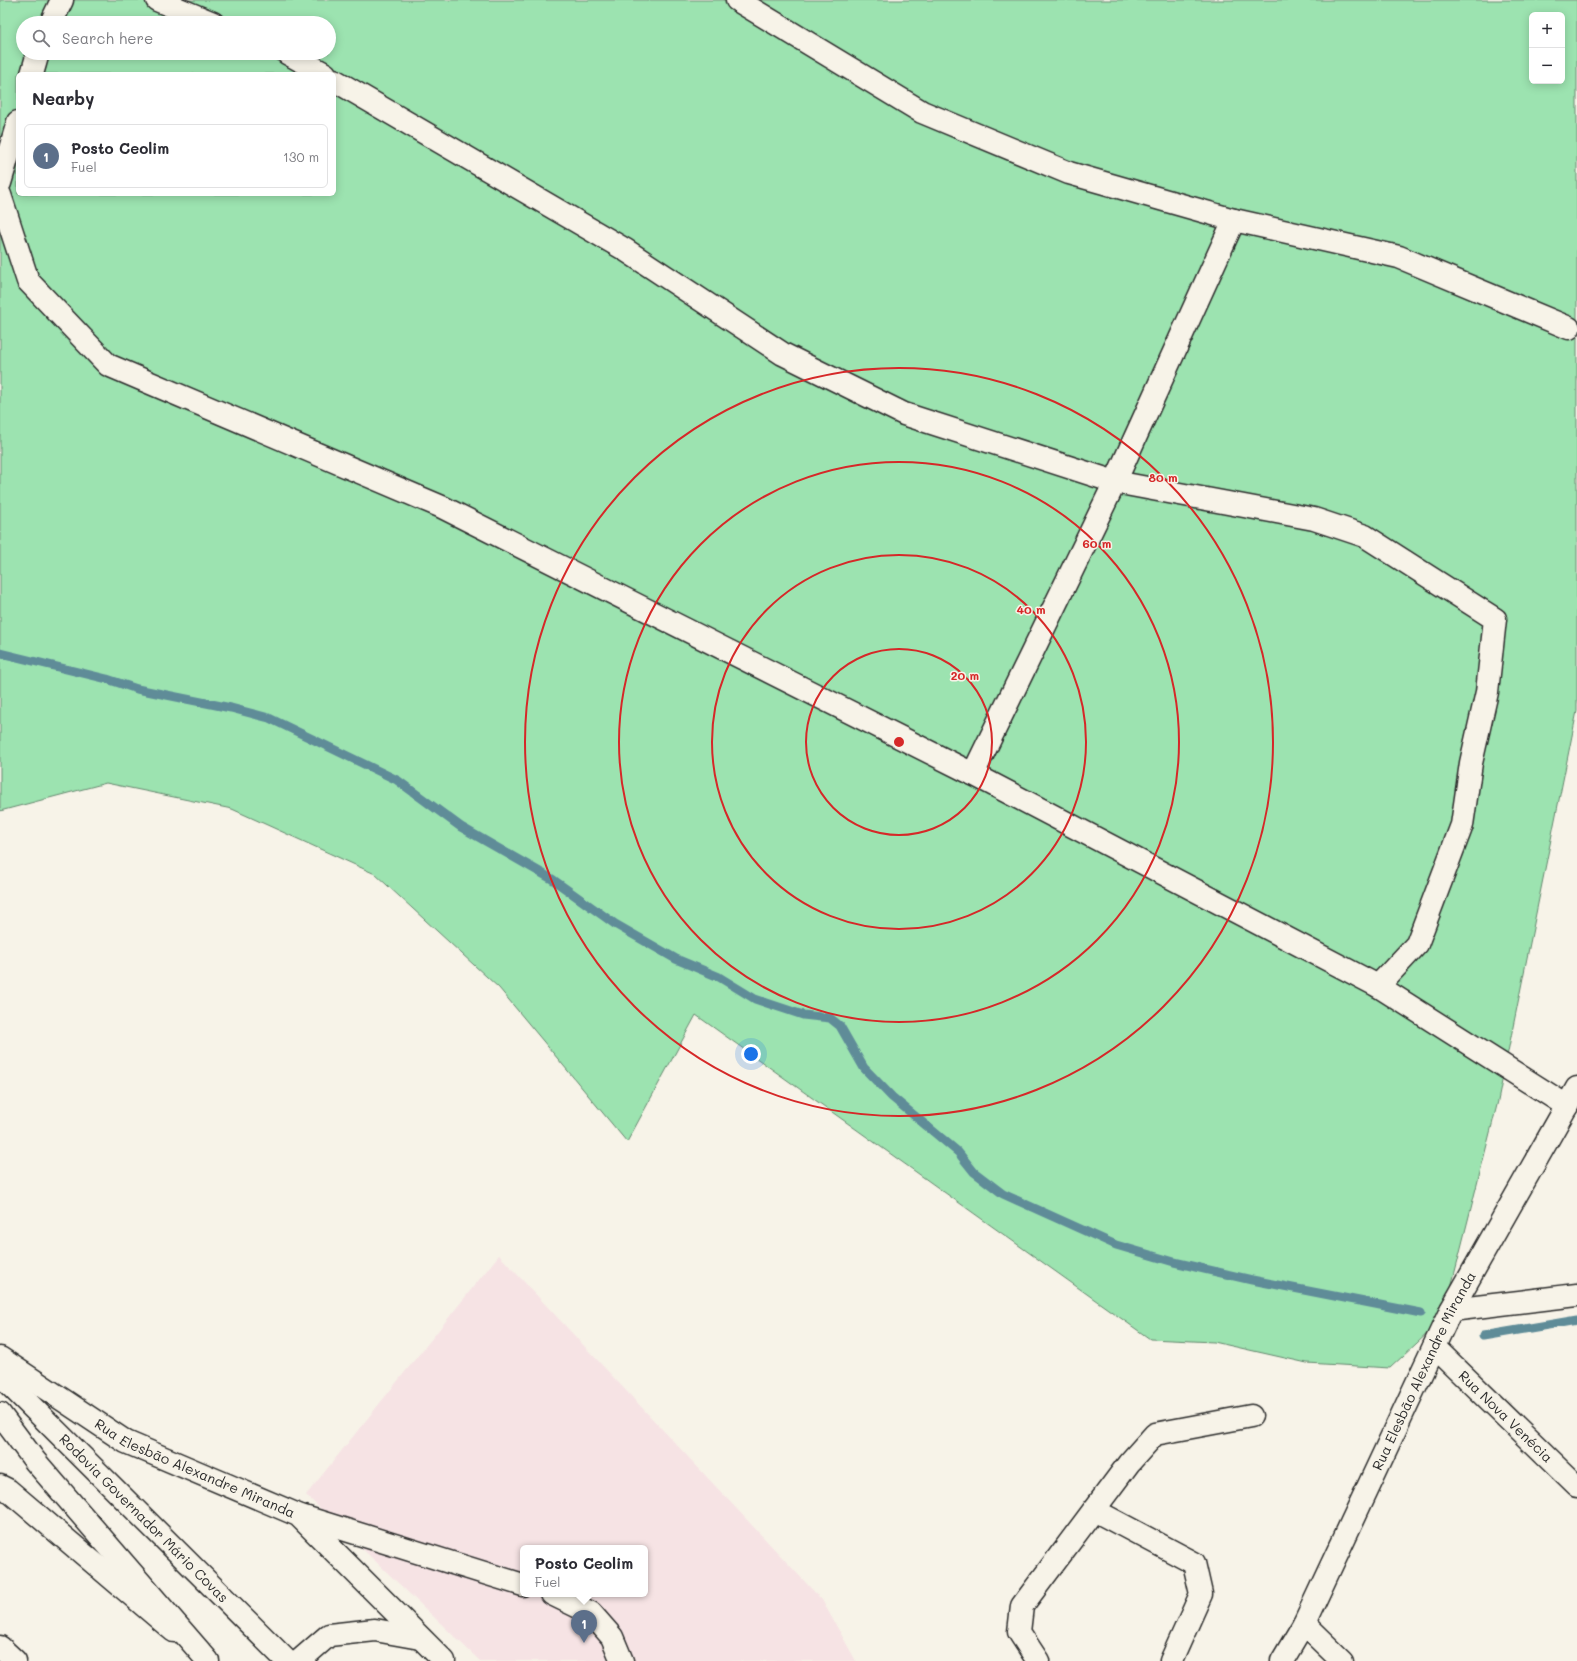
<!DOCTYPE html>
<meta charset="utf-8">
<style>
body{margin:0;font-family:Mali,sans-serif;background:#f7f7f7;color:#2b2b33}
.controls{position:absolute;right:12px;top:12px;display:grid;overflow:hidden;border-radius:6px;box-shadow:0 2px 10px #0003}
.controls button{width:36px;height:36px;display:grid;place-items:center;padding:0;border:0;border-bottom:1px solid #e1e1e2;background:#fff;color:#2b2b33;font:20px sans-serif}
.you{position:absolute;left:751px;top:1054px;width:14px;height:14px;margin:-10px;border:3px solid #fff;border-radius:50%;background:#1a73e8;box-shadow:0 0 0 6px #1a73e833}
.badge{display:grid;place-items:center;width:26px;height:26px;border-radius:50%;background:#111827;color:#fff;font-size:13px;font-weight:700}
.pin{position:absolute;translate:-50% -33px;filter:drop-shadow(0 1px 2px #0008)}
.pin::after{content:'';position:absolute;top:21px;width:14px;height:12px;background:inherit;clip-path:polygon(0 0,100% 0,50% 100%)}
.popup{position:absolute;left:520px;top:1545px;width:128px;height:52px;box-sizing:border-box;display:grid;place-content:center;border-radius:6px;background:#fff;filter:drop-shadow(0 1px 3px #0005);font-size:13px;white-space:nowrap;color:#7c7c81}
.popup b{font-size:15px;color:#2b2b33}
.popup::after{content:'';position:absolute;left:50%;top:100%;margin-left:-8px;border:8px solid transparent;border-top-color:#fff}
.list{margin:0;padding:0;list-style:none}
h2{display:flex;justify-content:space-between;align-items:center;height:52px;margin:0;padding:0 16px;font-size:17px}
h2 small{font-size:13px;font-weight:400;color:#7c7c81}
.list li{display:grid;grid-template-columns:26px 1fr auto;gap:12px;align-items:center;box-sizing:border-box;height:64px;margin:0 8px 8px;padding:0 8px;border:1px solid #e1e1e2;border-radius:6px}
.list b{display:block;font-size:15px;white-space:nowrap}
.list p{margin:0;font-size:13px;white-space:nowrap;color:#7c7c81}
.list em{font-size:13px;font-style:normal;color:#7c7c81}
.icon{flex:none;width:22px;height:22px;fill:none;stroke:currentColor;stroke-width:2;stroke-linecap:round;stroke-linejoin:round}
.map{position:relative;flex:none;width:1577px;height:1661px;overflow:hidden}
.search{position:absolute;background:#fff;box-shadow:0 2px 10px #0003;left:16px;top:16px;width:320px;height:44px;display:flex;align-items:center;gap:10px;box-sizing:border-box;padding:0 14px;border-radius:22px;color:#7c7c81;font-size:15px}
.panel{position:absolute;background:#fff;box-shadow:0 2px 10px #0003;left:16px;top:72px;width:320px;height:124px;border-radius:6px}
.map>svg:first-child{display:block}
.built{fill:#f6e3e4;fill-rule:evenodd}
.green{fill:#9ce3b0;stroke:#64876e;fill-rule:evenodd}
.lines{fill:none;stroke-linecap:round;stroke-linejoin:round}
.stream{stroke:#5f8c98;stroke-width:9}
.minor-casing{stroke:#2b2b2b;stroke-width:25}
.major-casing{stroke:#2b2b2b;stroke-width:25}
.minor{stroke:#f7f3e8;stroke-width:22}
.major{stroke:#f7f3e8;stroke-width:22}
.ring{fill:none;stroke:#d62828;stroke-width:2}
.labels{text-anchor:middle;stroke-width:3;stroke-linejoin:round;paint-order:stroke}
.street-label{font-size:14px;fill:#2b2b2b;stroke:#f7f3e8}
.centre{fill:#d62828;stroke:#f7f3e8;stroke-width:2}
.ring-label{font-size:12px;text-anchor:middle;font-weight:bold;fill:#d62828;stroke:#f7f3e8;stroke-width:3;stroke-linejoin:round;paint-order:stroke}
</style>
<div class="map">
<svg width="1577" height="1661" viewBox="0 0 1577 1661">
<rect width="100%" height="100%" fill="#f7f3e8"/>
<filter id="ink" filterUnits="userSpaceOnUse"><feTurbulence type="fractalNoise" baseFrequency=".025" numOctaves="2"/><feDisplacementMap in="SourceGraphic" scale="8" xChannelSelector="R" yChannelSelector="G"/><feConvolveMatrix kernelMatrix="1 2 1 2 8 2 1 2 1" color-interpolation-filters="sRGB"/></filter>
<g filter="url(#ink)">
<!-- built -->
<path class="built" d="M499 1255 822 1600 856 1661H480L306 1495ZM523 1548H645V1594H523Z"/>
<!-- green -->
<path class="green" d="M0 0H1577V711L1498 1101 1443 1319 1390 1368 1307 1363 1214 1342 1150 1339 696 1015 627 1142 499 988 375 874 232 809 106 783 0 811ZM1532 15H1562V81H1532ZM23 23H329V53H23ZM18 74H334V194H18Z"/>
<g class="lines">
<!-- stream -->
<path class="stream" d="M0 653 107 679 137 689 231 708 269 718 397 780 461 827 552 879 615 924 676 959 719 977 755 999 803 1015 830 1018 840 1026 864 1068 892 1097 958 1152 974 1172 1003 1194 1116 1245 1174 1262 1252 1280 1421 1313
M1483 1336 1577 1320"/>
<defs>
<g id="minor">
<path d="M157 0 213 23"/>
<path d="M737 0 922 112 1069 173 1234 220 1399 257 1569 328"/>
<path d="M51 23 62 0"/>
<path d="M287 53 325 74"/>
<path d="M32 74 38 53"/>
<path d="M334 80 624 249 783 354 904 414 1115 482 1314 519 1365 536 1495 619 1487 692 1471 763 1462 825 1417 944 1378 986"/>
<path d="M0 183 18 122"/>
<path d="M0 195 28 281 108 365 442 507 973 774 1378 986 1567 1106"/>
<path d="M973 774 1115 482 1234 220"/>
<path d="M1451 1310 1577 1295"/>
<path id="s1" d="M1434 1347 1577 1486"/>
<path id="s2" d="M0 1358 126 1442 298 1515 444 1661"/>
<path d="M0 1486 8 1490 174 1631"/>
<path d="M1094 1510 1194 1563 1201 1594 1171 1661"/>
<path d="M301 1516 523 1585"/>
<path d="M552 1594 591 1613 612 1637 622 1661"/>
<path d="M1304 1624 1342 1661"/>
<path d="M0 1647 15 1661"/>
<path d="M1038 1661 1019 1632 1022 1606 1129 1463 1155 1434 1251 1416"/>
<path id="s3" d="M1282 1661 1304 1624 1451 1310 1577 1088"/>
</g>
<g id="major">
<path id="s4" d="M0 1375 287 1661"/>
<path d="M0 1414 35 1461 208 1661"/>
<path d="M299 1661 329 1635 375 1630 420 1638"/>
</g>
</defs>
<!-- minor casing -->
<use href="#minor" class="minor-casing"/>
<!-- major casing -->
<use href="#major" class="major-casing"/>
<!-- minor -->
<use href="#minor" class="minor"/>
<!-- major -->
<use href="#major" class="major"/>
</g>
</g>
<!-- distance rings -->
<g class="ring">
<circle cx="899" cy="742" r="93"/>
<circle cx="899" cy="742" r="187"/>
<circle cx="899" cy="742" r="280"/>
<circle cx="899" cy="742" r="374"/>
</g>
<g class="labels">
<!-- street labels -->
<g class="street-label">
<text dy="5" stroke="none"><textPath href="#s3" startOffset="323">Rua Elesbão Alexandre Miranda</textPath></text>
<text dy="5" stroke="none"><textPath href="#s1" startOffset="100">Rua Nova Venécia</textPath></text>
<text dy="5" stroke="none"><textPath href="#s2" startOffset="225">Rua Elesbão Alexandre Miranda</textPath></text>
<text dy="5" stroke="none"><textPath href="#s4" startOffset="203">Rodovia Governador Mário Covas</textPath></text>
</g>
</g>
<circle cx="899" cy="742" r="6" class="centre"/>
<g class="ring-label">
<text x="1163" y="482">80 m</text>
<text x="1097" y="548">60 m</text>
<text x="1031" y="614">40 m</text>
<text x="965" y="680">20 m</text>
</g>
</svg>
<div class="controls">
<button>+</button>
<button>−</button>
</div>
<div class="you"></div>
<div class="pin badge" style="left:584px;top:1643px;background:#5c6f8a">1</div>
<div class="popup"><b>Posto Ceolim</b>Fuel</div>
<div class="search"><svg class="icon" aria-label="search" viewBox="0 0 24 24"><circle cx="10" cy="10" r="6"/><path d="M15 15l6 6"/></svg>Search here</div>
<section class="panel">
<h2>Nearby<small></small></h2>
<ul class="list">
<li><span class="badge" style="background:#5c6f8a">1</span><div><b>Posto Ceolim</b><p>Fuel</p></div><em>130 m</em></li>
</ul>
</section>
</div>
